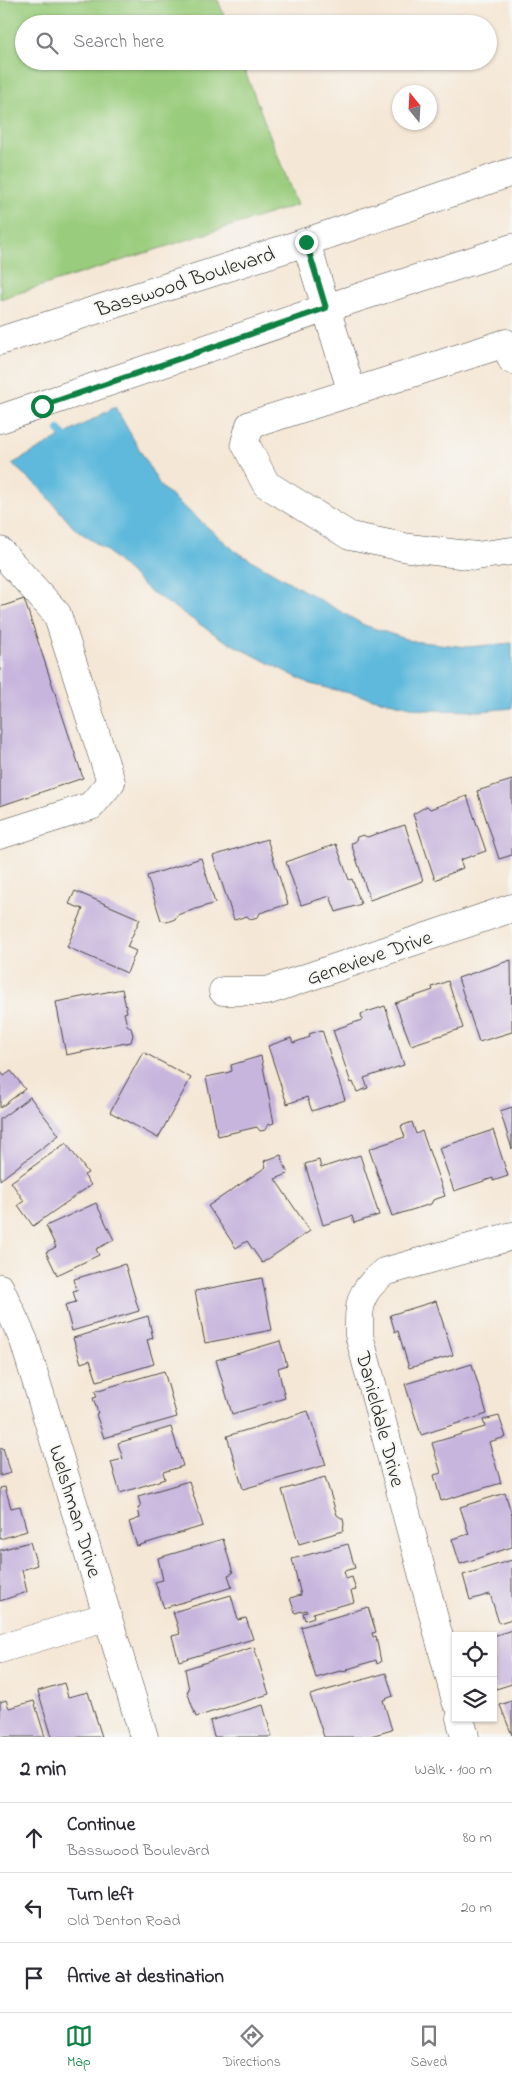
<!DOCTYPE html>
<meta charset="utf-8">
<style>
body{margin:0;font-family:"Indie Flower",sans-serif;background:#f7f7f7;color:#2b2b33}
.controls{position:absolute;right:15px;bottom:15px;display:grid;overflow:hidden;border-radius:0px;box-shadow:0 1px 4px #0004}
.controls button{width:45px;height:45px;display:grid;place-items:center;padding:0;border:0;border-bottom:1px solid #e1e1e2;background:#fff;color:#2b2b33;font:25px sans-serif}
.compass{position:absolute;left:392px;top:85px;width:45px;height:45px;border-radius:50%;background:#fff;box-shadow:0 1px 4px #0004;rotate:342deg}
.stop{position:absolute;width:15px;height:15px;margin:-11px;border:4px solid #0b8043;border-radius:50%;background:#fff}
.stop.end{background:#0b8043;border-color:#fff;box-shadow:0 1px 5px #0008}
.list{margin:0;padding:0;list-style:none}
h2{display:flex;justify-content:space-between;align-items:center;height:65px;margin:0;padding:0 20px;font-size:21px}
h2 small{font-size:16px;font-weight:400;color:#7c7c81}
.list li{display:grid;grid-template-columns:32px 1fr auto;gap:15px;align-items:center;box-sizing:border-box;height:70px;padding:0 20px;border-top:1px solid #e1e1e2}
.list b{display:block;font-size:19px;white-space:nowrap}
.list p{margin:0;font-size:16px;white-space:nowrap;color:#7c7c81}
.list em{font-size:16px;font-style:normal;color:#7c7c81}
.icon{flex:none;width:28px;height:28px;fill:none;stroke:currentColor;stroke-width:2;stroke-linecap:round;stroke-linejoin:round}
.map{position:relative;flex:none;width:512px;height:1737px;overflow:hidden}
.search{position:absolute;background:#fff;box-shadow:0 1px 4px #0004;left:15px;right:15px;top:15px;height:55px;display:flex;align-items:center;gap:12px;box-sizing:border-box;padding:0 18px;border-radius:28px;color:#7c7c81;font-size:19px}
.sheet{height:275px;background:#fff}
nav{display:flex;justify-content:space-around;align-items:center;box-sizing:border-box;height:70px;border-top:1px solid #e1e1e2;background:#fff;font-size:14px;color:#7c7c81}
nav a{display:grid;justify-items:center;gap:2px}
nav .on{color:#0b8043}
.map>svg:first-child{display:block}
.green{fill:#99cc7c;stroke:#627c54}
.water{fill:#5eb9dc;stroke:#447284}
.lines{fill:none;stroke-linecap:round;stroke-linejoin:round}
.stream{stroke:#5eb9dc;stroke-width:8}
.building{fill:#c8b5dd}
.minor-casing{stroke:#494745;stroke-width:29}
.major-casing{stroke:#494745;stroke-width:29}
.minor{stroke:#fff;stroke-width:28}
.major{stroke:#fff;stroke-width:28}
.route{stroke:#0b8043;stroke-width:6}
.labels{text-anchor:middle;stroke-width:4;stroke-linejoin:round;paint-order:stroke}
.street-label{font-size:21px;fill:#2b2b2b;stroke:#f6f6f2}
</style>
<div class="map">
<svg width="512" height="1737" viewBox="0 0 512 1737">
<rect width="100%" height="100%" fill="#f6f6f2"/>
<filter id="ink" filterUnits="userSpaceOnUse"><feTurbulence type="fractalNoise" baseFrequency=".02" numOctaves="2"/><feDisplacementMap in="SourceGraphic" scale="10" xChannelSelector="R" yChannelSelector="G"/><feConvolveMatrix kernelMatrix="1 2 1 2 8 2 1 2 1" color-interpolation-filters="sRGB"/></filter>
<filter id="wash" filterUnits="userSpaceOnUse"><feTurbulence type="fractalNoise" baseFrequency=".0096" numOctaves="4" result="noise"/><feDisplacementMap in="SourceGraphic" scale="20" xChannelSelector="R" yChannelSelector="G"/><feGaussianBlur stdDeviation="1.12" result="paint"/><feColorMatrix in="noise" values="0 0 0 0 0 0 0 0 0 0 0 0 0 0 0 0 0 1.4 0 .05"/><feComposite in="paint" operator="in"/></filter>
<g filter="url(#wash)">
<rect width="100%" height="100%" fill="#f5e7d6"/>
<!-- green -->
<path class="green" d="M0 0H218L227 24H24V61H241L297 205 0 299Z"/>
<!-- water -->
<path class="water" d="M115 407 161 487 235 551 364 625 412 641 467 647 512 643V708L482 711 424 710 310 684 222 639 147 589 106 550 73 527 41 489 12 464Z"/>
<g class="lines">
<!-- stream -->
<path class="stream" d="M59 430 68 442"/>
</g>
<g id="blocks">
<!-- building -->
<path class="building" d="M24 599 83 778 0 806V607Z
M512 780V855L499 859 477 791Z
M467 796 486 851 460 860 463 868 435 880 413 814 427 806 430 809Z
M405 825 423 881 370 900 351 843 355 842 357 837 363 835 367 837Z
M267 839 288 904 260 913 258 917 250 919 247 916 234 920 213 856Z
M336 844 349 880 352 879 361 904 336 912 330 896 301 905 286 862Z
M201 858 215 903 177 915 175 919 167 922 161 920 147 876Z
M75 891 140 919 127 947 136 951 127 973 67 947 83 909 69 904Z
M511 960 512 1032 479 1042 458 978Z
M448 981 463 1028 411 1045 395 1003 433 990 432 987Z
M122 989 127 1012 124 1013 127 1025 131 1028 133 1035 131 1042 66 1055 56 1002Z
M385 1006 404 1065 364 1078 368 1088 357 1092 353 1082 351 1083 333 1030 362 1020 361 1014Z
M322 1030 345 1100 312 1111 307 1097 287 1104 268 1046 291 1038 293 1043 310 1037 309 1034Z
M143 1052 191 1078 158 1138 110 1112Z
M261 1056 274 1123 268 1125 266 1130 260 1131 257 1127 218 1136 206 1077 226 1073 232 1071 231 1065Z
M0 1071 4 1076 11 1071 25 1089 0 1108Z
M30 1097 59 1135 0 1180V1119Z
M512 1107V1149L500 1111Z
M412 1122 416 1134 422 1131 445 1196 433 1200 431 1204 392 1216 369 1149 405 1137 401 1126Z
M493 1130 508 1176 493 1181V1178L454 1191 439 1148Z
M66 1143 88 1173 84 1175 91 1185 33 1226 18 1205 24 1201 11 1182Z
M281 1155 288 1174 275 1179 310 1231 262 1263 247 1241 236 1248 208 1206 266 1167 264 1161Z
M360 1155 379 1215 354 1223 352 1216 323 1225 305 1164 319 1160 321 1168Z
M96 1203 114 1240 96 1249 99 1255 57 1275 46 1252 56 1247 46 1226Z
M125 1264 139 1311 72 1331 65 1305 76 1302 73 1291 77 1290 74 1279Z
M262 1278 272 1330 205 1343 195 1291Z
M436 1301 453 1355 409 1368 398 1331 395 1332 390 1315Z
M148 1316 153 1338 147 1340 154 1364 97 1381 90 1360 81 1363 73 1338Z
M280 1341 287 1365 278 1368 285 1398 232 1414 216 1360Z
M472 1364 487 1414 421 1435 405 1384Z
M164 1371 177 1417 104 1438 96 1414 98 1413 93 1398 97 1397 95 1391Z
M308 1411 326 1465 243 1489 227 1436Z
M499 1416 506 1437 489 1442 501 1483 441 1501 434 1475 441 1473 432 1443 485 1427 483 1420Z
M171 1427 183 1466 163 1472 165 1479 120 1493 111 1462 123 1459 118 1443Z
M3 1448 11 1473 0 1476V1449Z
M325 1477 337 1515 343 1519 344 1524 343 1531 299 1544 282 1490Z
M189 1481 203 1526 137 1546 129 1522 140 1518 138 1508 141 1507 138 1496Z
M5 1487 11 1508 20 1506 27 1531 0 1539V1488Z
M505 1493 512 1515V1547L460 1564 452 1539 469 1534 460 1507Z
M223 1539 233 1573 228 1575 232 1587 164 1608 155 1582 163 1580 158 1558Z
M30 1542 37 1565 22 1570 27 1592 0 1601V1550Z
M348 1544 355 1568 344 1571 346 1579 352 1577 356 1590 351 1591 354 1602 313 1613 314 1617 305 1620 303 1613 307 1612 306 1610 295 1613 290 1598 301 1595 292 1559Z
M512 1560V1619L499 1623 490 1594 470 1600 463 1575Z
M231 1595 238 1620 246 1618 253 1639 179 1661 172 1636 180 1634 173 1612Z
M368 1607 376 1632 372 1633 373 1637 376 1636 381 1662 377 1664 376 1660 348 1669 347 1672 340 1671 316 1678 301 1627Z
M512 1630V1684L496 1689 493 1680V1636Z
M254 1647 269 1694 196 1717 187 1691 189 1690 185 1669Z
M386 1673 393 1696 383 1700 392 1730 367 1737H324L310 1695Z
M64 1683 68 1697 88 1692 102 1737H52L38 1691Z
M6 1700 9 1708 34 1701 45 1737H0V1702Z
M512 1701V1735L500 1705Z
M263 1705 272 1737H214L210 1721Z"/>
</g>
</g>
<g filter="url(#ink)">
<use href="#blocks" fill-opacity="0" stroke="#494745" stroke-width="1"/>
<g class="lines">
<defs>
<path id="minor" d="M306 242 352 393
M512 360 506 343 250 425 245 443 266 484 350 536 409 548 476 556 512 551
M0 551 57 614 111 782 91 806 0 835
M223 991H267L512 908
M0 1288 24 1341 144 1737
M0 1649 108 1616
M456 1701 359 1335C359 1302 358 1294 384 1272L512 1236
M460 1718 465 1737"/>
<path id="major" d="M0 341 306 242 512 172
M0 419 326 308 512 248"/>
</defs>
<!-- minor casing -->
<use href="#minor" class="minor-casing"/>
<!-- major casing -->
<use href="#major" class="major-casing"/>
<!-- minor -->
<use href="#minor" class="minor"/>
<!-- major -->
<use href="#major" class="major"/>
</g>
</g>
<g class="lines" filter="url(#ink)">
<!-- route -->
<path class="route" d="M42 406 326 308 306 242"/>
</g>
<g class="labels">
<!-- street labels -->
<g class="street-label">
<text transform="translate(185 281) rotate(-18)" y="7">Basswood Boulevard</text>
<text transform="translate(369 957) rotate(-19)" y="7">Genevieve Drive</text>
<text transform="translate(381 1419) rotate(75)" y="7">Danieldale Drive</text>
<text transform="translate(76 1511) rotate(73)" y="7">Welshman Drive</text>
</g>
</g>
</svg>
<div class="controls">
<button><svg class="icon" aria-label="locate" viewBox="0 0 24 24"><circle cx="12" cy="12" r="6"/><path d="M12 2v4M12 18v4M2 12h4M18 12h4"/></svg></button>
<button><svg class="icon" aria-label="layers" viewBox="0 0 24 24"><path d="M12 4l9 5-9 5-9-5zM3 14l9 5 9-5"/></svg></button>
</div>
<svg class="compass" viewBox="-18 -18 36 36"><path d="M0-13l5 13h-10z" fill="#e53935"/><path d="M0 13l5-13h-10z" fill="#7c7c81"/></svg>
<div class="stop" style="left:42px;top:406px"></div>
<div class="stop end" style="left:306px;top:242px"></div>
<div class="search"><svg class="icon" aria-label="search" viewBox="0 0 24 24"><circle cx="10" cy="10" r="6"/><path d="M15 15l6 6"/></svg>Search here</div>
</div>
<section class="sheet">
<h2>2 min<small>Walk · 100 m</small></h2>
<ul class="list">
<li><svg class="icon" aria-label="ahead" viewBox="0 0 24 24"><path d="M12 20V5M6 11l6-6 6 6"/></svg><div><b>Continue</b><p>Basswood Boulevard</p></div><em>80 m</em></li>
<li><svg class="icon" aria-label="left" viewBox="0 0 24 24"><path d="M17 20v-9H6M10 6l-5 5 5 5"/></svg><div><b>Turn left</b><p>Old Denton Road</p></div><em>20 m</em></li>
<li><svg class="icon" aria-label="arrive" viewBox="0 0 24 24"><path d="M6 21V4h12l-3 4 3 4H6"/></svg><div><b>Arrive at destination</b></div></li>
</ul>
</section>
<nav>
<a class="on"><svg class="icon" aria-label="map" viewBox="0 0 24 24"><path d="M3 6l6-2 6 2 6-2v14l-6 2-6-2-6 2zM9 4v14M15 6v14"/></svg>Map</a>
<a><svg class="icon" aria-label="directions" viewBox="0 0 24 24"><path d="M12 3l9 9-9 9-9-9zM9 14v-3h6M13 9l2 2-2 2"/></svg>Directions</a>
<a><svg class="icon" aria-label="saved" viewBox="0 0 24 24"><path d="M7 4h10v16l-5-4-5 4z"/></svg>Saved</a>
</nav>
